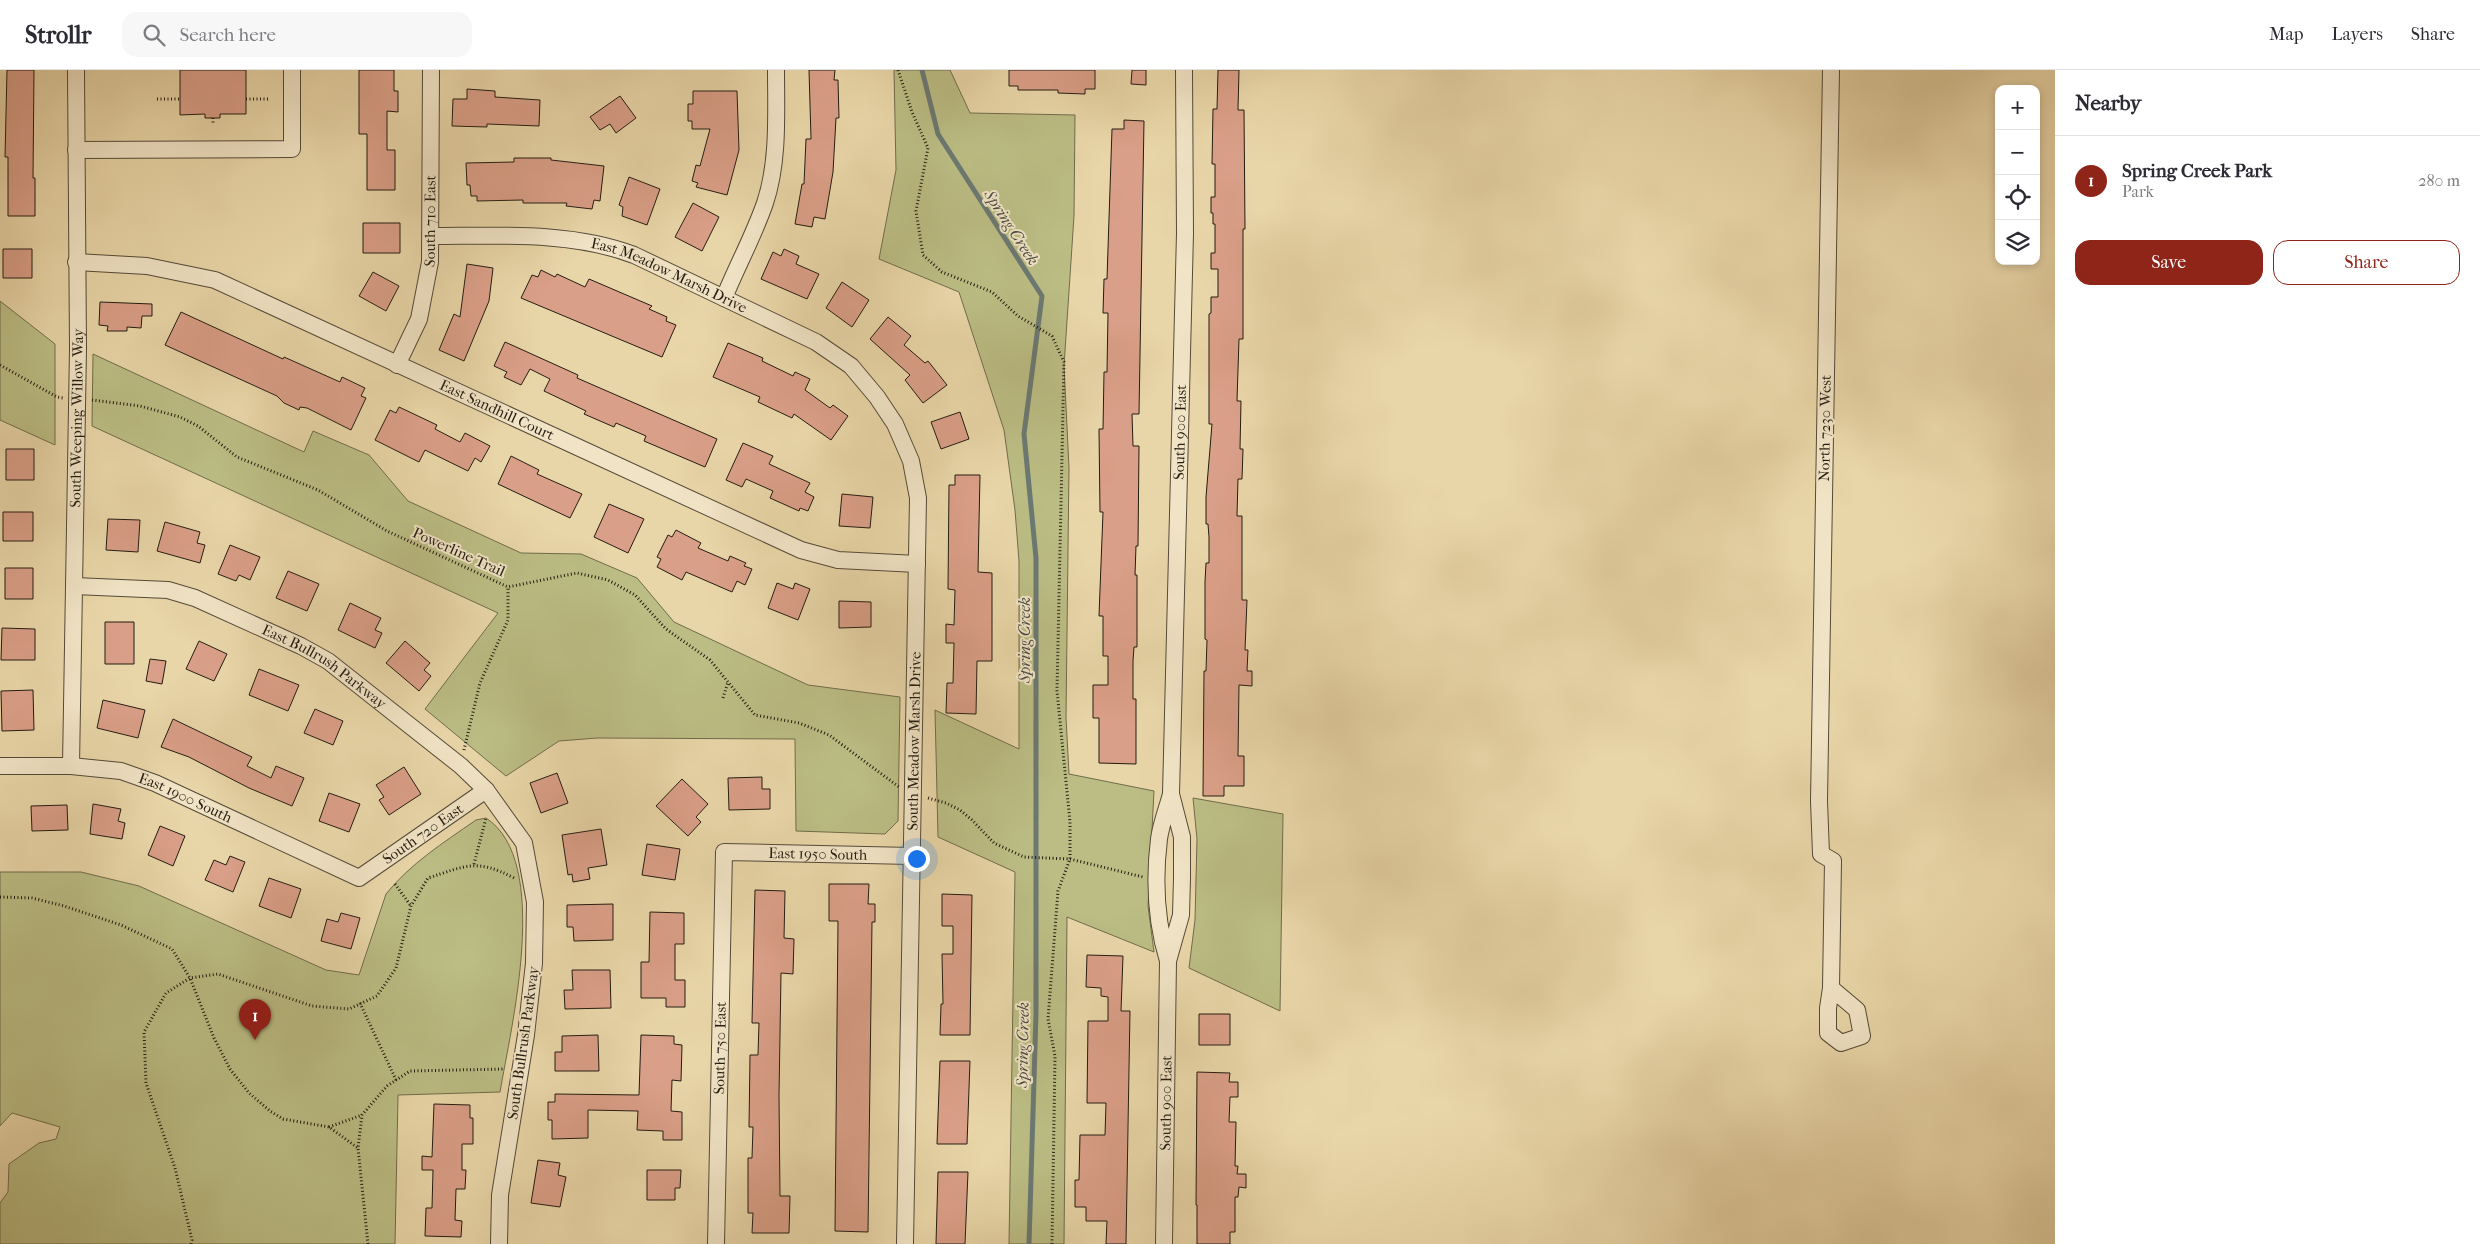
<!DOCTYPE html>
<meta charset="utf-8">
<style>
body{margin:0;font-family:"IM FELL French Canon",serif;background:#f7f7f7;color:#2b2b33}
.controls{position:absolute;right:15px;top:15px;display:grid;overflow:hidden;border-radius:10px;box-shadow:0 2px 8px #0003}
.controls button{width:45px;height:45px;display:grid;place-items:center;padding:0;border:0;border-bottom:1px solid #e1e1e2;background:#fff;color:#2b2b33;font:25px sans-serif}
.you{position:absolute;left:916px;top:788px;width:18px;height:18px;margin:-12px;border:4px solid #fff;border-radius:50%;background:#1a73e8;box-shadow:0 0 0 8px #1a73e833}
.badge{display:grid;place-items:center;width:32px;height:32px;border-radius:50%;background:#8f2418;color:#fff;font-size:16px;font-weight:700}
.pin{position:absolute;translate:-50% -41px;filter:drop-shadow(0 1px 2px #0008)}
.pin::after{content:'';position:absolute;top:26px;width:18px;height:15px;background:inherit;clip-path:polygon(0 0,100% 0,50% 100%)}
.list{margin:0;padding:0;list-style:none}
h2{display:flex;justify-content:space-between;align-items:center;height:65px;margin:0;padding:0 20px;font-size:21px}
h2 small{font-size:16px;font-weight:400;color:#7c7c81}
.list li{display:grid;grid-template-columns:32px 1fr auto;gap:15px;align-items:center;box-sizing:border-box;height:90px;padding:0 20px;border-top:1px solid #e1e1e2}
.list b{display:block;font-size:19px;white-space:nowrap}
.list p{margin:0;font-size:16px;white-space:nowrap;color:#7c7c81}
.list em{font-size:16px;font-style:normal;color:#7c7c81}
.actions{display:flex;gap:10px;padding:15px 20px}
.actions a{flex:1;padding:11px 0;border:1px solid #8f2418;border-radius:15px;text-align:center;font-size:18px;color:#8f2418}
.actions .main{background:#8f2418;color:#fff}
.icon{flex:none;width:28px;height:28px;fill:none;stroke:currentColor;stroke-width:2;stroke-linecap:round;stroke-linejoin:round}
.map{position:relative;flex:none;width:2055px;height:1174px;overflow:hidden}
header{display:flex;align-items:center;gap:30px;box-sizing:border-box;height:70px;padding:0 25px;background:#fff;border-bottom:1px solid #e1e1e2}
header strong{font-size:24px}
nav{display:flex;gap:28px;margin-inline-start:auto;font-size:18px}
.search{width:350px;height:45px;background:#f7f7f7;display:flex;align-items:center;gap:12px;box-sizing:border-box;padding:0 18px;border-radius:15px;color:#7c7c81;font-size:19px}
main{display:flex}
aside{flex:1;background:#fff}
.map>svg:first-child{display:block}
.green{fill:#bbbd84;stroke:#706c4b}
.lines{fill:none;stroke-linecap:round;stroke-linejoin:round}
.stream{stroke:#6b7972;stroke-width:5}
.building{fill:#da9f88;stroke:#241c12}
.minor-casing{stroke:#554a38;stroke-width:18}
.path{stroke:#241c12;stroke-width:3;stroke-dasharray:1 2.5;stroke-linecap:butt}
.minor{stroke:#f1e4c6;stroke-width:16}
.labels{text-anchor:middle;stroke-width:4;stroke-linejoin:round;paint-order:stroke}
.street-label{font-size:15px;fill:#241c12;stroke:#f1e4c6}
.water-label{font-size:16px;font-style:italic;fill:#474a42;stroke:#f1e4c6}
</style>
<header>
<strong>Strollr</strong>
<div class="search"><svg class="icon" aria-label="search" viewBox="0 0 24 24"><circle cx="10" cy="10" r="6"/><path d="M15 15l6 6"/></svg>Search here</div>
<nav><a>Map</a><a>Layers</a><a>Share</a></nav>
</header>
<main>
<div class="map">
<svg width="2055" height="1174" viewBox="0 0 2055 1174">
<rect width="100%" height="100%" fill="#e9d6a8"/>
<filter id="stains"><feTurbulence type="fractalNoise" baseFrequency=".004" numOctaves="4"/><feColorMatrix values="0 0 0 0 .2 0 0 0 0 .09 0 0 0 0 .02 0 0 0 .5 -.17"/></filter>
<radialGradient id="worn" r=".72"><stop offset=".6" stop-color="#630" stop-opacity="0"/><stop offset="1" stop-color="#630" stop-opacity=".3"/></radialGradient>
<!-- green -->
<path class="green" d="M894 0H950L970 43 1075 45 1074 146 1064 296 1069 398 1066 647 1069 704 1154 721 1148 836 1154 882 1067 847 1064 1174H1009L1015 802 938 767 935 640 1019 679V491L1015 440 1004 360 959 222 879 189 896 100Z
M0 231 55 274V375L0 350Z
M93 284 304 382 313 361 369 385 408 431 521 483 581 484 637 508 674 552 808 615 900 627 898 751 885 764 796 761 795 669 597 668 559 671 506 706 425 639 498 543 92 356Z
M1193 728 1283 744 1280 941 1189 898 1195 850 1197 769Z
M486 748C552 791 511 957 500 1022L398 1025 395 1174H0V1133L8 1122 9 1094 39 1073 56 1069 60 1057 12 1043 0 1056V802H81L139 816 326 900 359 905 386 824C411 793 443 773 476 750Z"/>
<g class="lines">
<!-- stream -->
<path class="stream" d="M922 0 938 64 1042 226 1024 364 1036 488V944L1029 1174"/>
</g>
<!-- building -->
<path class="building" d="M7 0H34L33 108H35V146H8V87H5Z
M180 0H246V44H220V48H205V44L180 45Z
M359 0H394V21H398V42L387 41V80H395V120H367V64H359Z
M809 0H835L834 10H838L839 48H836L833 102 825 149 814 147 812 157 795 154 802 114H804L806 69H811Z
M1009 0H1095V19H1085V24L1058 23V20H1018V16H1009Z
M1132 0H1146V15L1131 14Z
M1218 0H1239L1238 40H1244L1245 159H1243V269H1239L1237 331H1241L1240 379H1243L1242 409H1238L1237 446H1242V530H1247L1245 580H1248L1247 601H1252V616L1239 615 1238 686H1244V716H1224V726H1203L1204 601H1206L1207 570 1205 569V512L1206 493H1209V467L1208 454H1206V427L1212 354H1209V244L1211 243V227H1218V199H1211V183H1215V154H1213V143H1211V127H1215V94H1212L1213 39H1217Z
M467 19 495 21V27L540 30 539 56 487 54V57L452 56 453 29H467Z
M693 21H737L739 80 727 125 696 117 698 113 692 111 696 95 700 96 710 59H692V51H688V34H693Z
M620 26 636 48 616 63 610 54 600 60 590 47Z
M1124 50 1144 51 1139 344H1132L1133 376H1139L1138 476H1136L1135 505H1137V577H1134L1133 591V629H1136V694L1099 693V648H1093V615H1108V586H1103V546H1099L1103 442H1100L1099 359H1103L1104 302H1107L1108 243H1103L1104 209H1107L1112 59H1124Z
M514 88H551V90L604 96 600 131 594 130 592 139 566 136 567 133H523V130L477 131V126H471L470 115H467L466 93 514 92Z
M629 107 660 119 647 155 622 146 623 137 619 135Z
M693 133 719 147 702 181 675 167Z
M363 153H400V183H363Z
M3 179H32V208H3Z
M784 179 799 186 796 194 819 204 807 229 761 209 773 182 781 186Z
M467 194 493 198 489 231 464 291 439 280 454 244 460 247Z
M541 200 555 207 557 204 585 217 589 209 652 236 649 239 667 247 666 251 676 255 662 287 521 228 532 205 538 207Z
M373 202 399 216 386 241 359 226Z
M842 212 869 230 852 257 826 238Z
M100 232 152 234V246H142L141 258 127 257V261H107L108 256 99 255Z
M181 242 283 289 284 287 340 312 342 307 365 318 361 326 366 328 351 360 307 338 300 337 299 340 284 333 277 326 165 275Z
M888 247 911 266 904 275 925 293 928 291 947 315 923 333 905 310 910 305 870 269Z
M505 272 578 305 577 308 717 369 705 397 644 371 646 366 616 353 614 357 584 344 586 341 544 321 550 309 530 299 521 315 504 307 507 302 494 296Z
M728 273 763 288 762 291 793 306 795 302 810 309 805 320 830 338 833 335 848 346 831 370 794 344 792 348 758 332 760 327 713 307Z
M399 337 437 355 435 359 460 372 465 363 490 376 481 392 475 388 468 401 425 380 419 392 375 370 390 340 396 343Z
M960 342 969 369 941 379 931 352Z
M743 373 773 386 769 394 810 413 805 422 814 427 808 441 800 438 799 441 770 428 773 421 746 409 742 417 726 410Z
M6 379H34V410H6Z
M511 386 539 400 537 404 582 424 570 448 498 414Z
M955 405H980L978 502 992 503V591H977L976 644 946 643 947 613H953L954 573H946V554L954 555 955 520 948 519 949 415H955Z
M842 424 873 427 870 458 839 456Z
M609 434 644 449 628 483 594 467Z
M3 442H33V471H3Z
M108 449 140 450 138 482 106 480Z
M165 452 200 462 197 473 205 475 200 493 157 481Z
M676 460 701 473 698 478 728 491 730 486 746 493 744 496 752 499 745 515 737 511 732 522 686 502 682 510 657 497 661 489 657 487 668 465 672 467Z
M230 475 260 487 250 510 239 505 236 511 218 504Z
M5 498H33V529H5Z
M288 501 319 514 307 541 276 528Z
M777 513 793 519 795 513 810 519 798 550 768 538Z
M839 531 871 532V557L839 558Z
M350 533 381 548 375 560 382 563 375 578 338 560Z
M105 552H134V594H105Z
M2 558 35 559V590H1Z
M199 571 227 584 214 611 186 599Z
M405 571 430 593 424 600 431 606 419 621 386 593Z
M150 589 166 591 162 614 146 611Z
M259 599 299 615 288 641 249 625Z
M33 620 34 660 2 661 1 621Z
M103 630 145 640 138 668 97 658Z
M315 639 343 651 333 675 304 663Z
M173 649 252 687 247 696 271 708 276 696 304 708 292 736 249 718 189 687 161 677Z
M404 697 421 724 389 745 379 730 384 727 376 715Z
M557 703 568 733 541 743 530 713Z
M762 707V719H770V739L729 740 728 708Z
M682 709 708 734 696 747 701 752 688 766 656 736Z
M329 723 360 734 349 762 319 751Z
M93 734 121 739 118 751 125 753 122 769 90 764Z
M67 735 68 760 32 761 31 736Z
M160 756 185 766 173 796 148 785Z
M601 759 607 795 588 798 590 809 573 812 572 804 568 805 562 765Z
M647 774 680 779 675 810 642 805Z
M230 786 245 792 233 822 205 810 214 790 226 795Z
M269 808 301 819 291 848 259 836Z
M829 814H869L868 834H875V852H872L868 1162 835 1161 838 851H829Z
M755 820 785 821 784 868 794 869 793 904 781 903 779 1026 780 1126H790L789 1163H752L753 1143H748V1088H752L753 1057H749L750 985H758L759 953H752Z
M942 824 972 825 970 965H940L941 934H943L942 884H953V856H942Z
M613 834V870L574 871 573 857H567V835Z
M650 842 684 843V874H675V910H685V937H666V928H641V892H649Z
M341 843 360 848 351 879 321 871 327 849 338 852Z
M1087 885 1123 886 1121 941H1130L1126 1174H1106L1107 1151H1086V1137H1075V1110H1079L1080 1065H1105L1106 1033H1087L1088 951H1108V927L1101 926V918L1086 917Z
M572 900H610L611 938 565 939 564 920H573Z
M1199 944H1230V975H1199Z
M598 965 599 1001H555V982H562V966Z
M641 965 674 966V974L682 975 681 1011 672 1010 671 1041 682 1042V1070H663V1061L637 1060 638 1041 588 1040V1068L552 1069V1050H548V1032H555V1024L639 1025Z
M940 991H970L967 1074H937Z
M1197 1002 1230 1003 1229 1012H1238V1027H1230L1229 1052H1236L1235 1096H1238L1237 1104H1246V1118L1239 1117 1238 1127H1235V1162H1230V1174H1197V1135H1196Z
M434 1034 470 1035V1048H473V1074H462V1100H466L465 1119H456L455 1150 462 1151 461 1167 425 1166 426 1138H432L433 1100H422V1086L432 1087Z
M538 1090 560 1093 558 1105 566 1107 560 1137 531 1133Z
M647 1100H681L680 1118H675V1130H647Z
M938 1102H968L965 1174H936Z"/>
<g class="lines">
<defs>
<g id="minor">
<path d="M1831 0 1819 731 1821 784 1833 791 1831 918 1857 940 1862 966 1841 973 1828 963V938L1831 918"/>
<path d="M76 80 292 79V0"/>
<path id="s1" d="M431 166C498 166 571 161 634 185L816 272 851 296 877 327 895 354 911 391 918 428 905 1174"/>
<path id="s2" d="M76 192 147 196 215 210 801 480 838 490 917 494"/>
<path d="M724 228C737 196 754 165 765 133 779 91 776 43 776 0"/>
<path id="s3" d="M397 295 419 249 430 192 431 0"/>
<path id="s4" d="M74 516 168 520 195 528 301 576 328 591 461 696 486 720 524 773 535 832 534 893 526 965 500 1125 499 1174"/>
<path id="s5" d="M0 696H71L121 701 155 713 359 808 486 720"/>
<path id="s6" d="M71 696 78 278 76 0"/>
<path id="s7" d="M1171 724 1185 163 1184 0"/>
<path id="s8" d="M716 1174 724 782 912 786"/>
<path id="s9" d="M1164 1174 1168 891 1181 845 1182 808V767L1171 724C1167 739 1161 754 1159 769 1154 810 1156 852 1168 891"/>
</g>
</defs>
<!-- minor casing -->
<use href="#minor" class="minor-casing"/>
<!-- path -->
<path class="path" d="M898 0 912 42 928 78 916 141 923 185 942 202 992 222 1018 246 1052 266 1064 292 1057 621 1070 752V789L1058 821 1048 949 1055 986 1052 1174
M157 29H180
M246 29H269
M213 48V55
M0 295 57 327 63 328
M92 330 140 336 180 347 198 356 237 387 318 420 387 461 508 517 577 503 608 510 635 525 666 559 710 590 755 645 799 653 829 665 899 717
M723 628 728 612
M464 680 480 613 508 550V517
M928 728 946 733 960 740 972 750 994 773 1024 787 1070 789 1143 807
M474 794 486 748
M395 814 411 836
M0 827 32 828 64 836 121 855 172 879 190 908 214 968 230 999 249 1023 270 1041 283 1049 329 1057 358 1078
M360 933 396 1010
M329 1057 362 1045
M191 1174 192 1170 175 1098 146 1013 144 962 166 923 190 908 218 904 312 936 349 939 377 926 396 898 411 836 428 808C466 796 476 788 514 808
M368 1174 358 1078 362 1045 387 1016 410 1001 504 999"/>
<!-- minor -->
<use href="#minor" class="minor"/>
</g>
<g class="labels">
<!-- street labels -->
<g class="street-label">
<text dy="5" stroke="none"><textPath href="#s3" startOffset="150">South 710 East</textPath></text>
<text dy="5" stroke="none"><textPath href="#s1" startOffset="245">East Meadow Marsh Drive</textPath></text>
<text dy="5" stroke="none"><textPath href="#s2" startOffset="451">East Sandhill Court</textPath></text>
<text dy="5" stroke="none"><textPath href="#s6" startOffset="348">South Weeping Willow Way</textPath></text>
<text transform="translate(1825 358) rotate(-89)" y="5">North 7230 West</text>
<text dy="5" stroke="none"><textPath href="#s7" startOffset="362">South 900 East</textPath></text>
<text transform="translate(459 482) rotate(24)" y="5">Powerline Trail</text>
<text dy="5" stroke="none"><textPath href="#s4" startOffset="269">East Bullrush Parkway</textPath></text>
<text transform="translate(914 671) rotate(-89)" y="5">South Meadow Marsh Drive</text>
<text dy="5" stroke="none"><textPath href="#s5" startOffset="191">East 1900 South</textPath></text>
<text dy="5" stroke="none"><textPath href="#s5" startOffset="460">South 720 East</textPath></text>
<text dy="5" stroke="none"><textPath href="#s8" startOffset="486">East 1950 South</textPath></text>
<text transform="translate(523 973) rotate(-82)" y="5">South Bullrush Parkway</text>
<text dy="5" stroke="none"><textPath href="#s8" startOffset="196">South 750 East</textPath></text>
<text dy="5" stroke="none"><textPath href="#s9" startOffset="141">South 900 East</textPath></text>
</g>
<!-- water labels -->
<g class="water-label">
<text transform="translate(1012 157) rotate(57)" y="6">Spring Creek</text>
<text transform="translate(1024 570) rotate(-90)" y="6">Spring Creek</text>
<text transform="translate(1022 975) rotate(-89)" y="6">Spring Creek</text>
</g>
</g>
<rect width="100%" height="100%" filter="url(#stains)"/>
<rect width="100%" height="100%" fill="url(#worn)"/>
</svg>
<div class="controls">
<button>+</button>
<button>−</button>
<button><svg class="icon" aria-label="locate" viewBox="0 0 24 24"><circle cx="12" cy="12" r="6"/><path d="M12 2v4M12 18v4M2 12h4M18 12h4"/></svg></button>
<button><svg class="icon" aria-label="layers" viewBox="0 0 24 24"><path d="M12 4l9 5-9 5-9-5zM3 14l9 5 9-5"/></svg></button>
</div>
<div class="you"></div>
<div class="pin badge" style="left:255px;top:970px">1</div>
</div>
<aside>
<h2>Nearby<small></small></h2>
<ul class="list">
<li><span class="badge">1</span><div><b>Spring Creek Park</b><p>Park</p></div><em>280 m</em></li>
</ul>
<div class="actions"><a class="main">Save</a><a>Share</a></div>
</aside>
</main>
